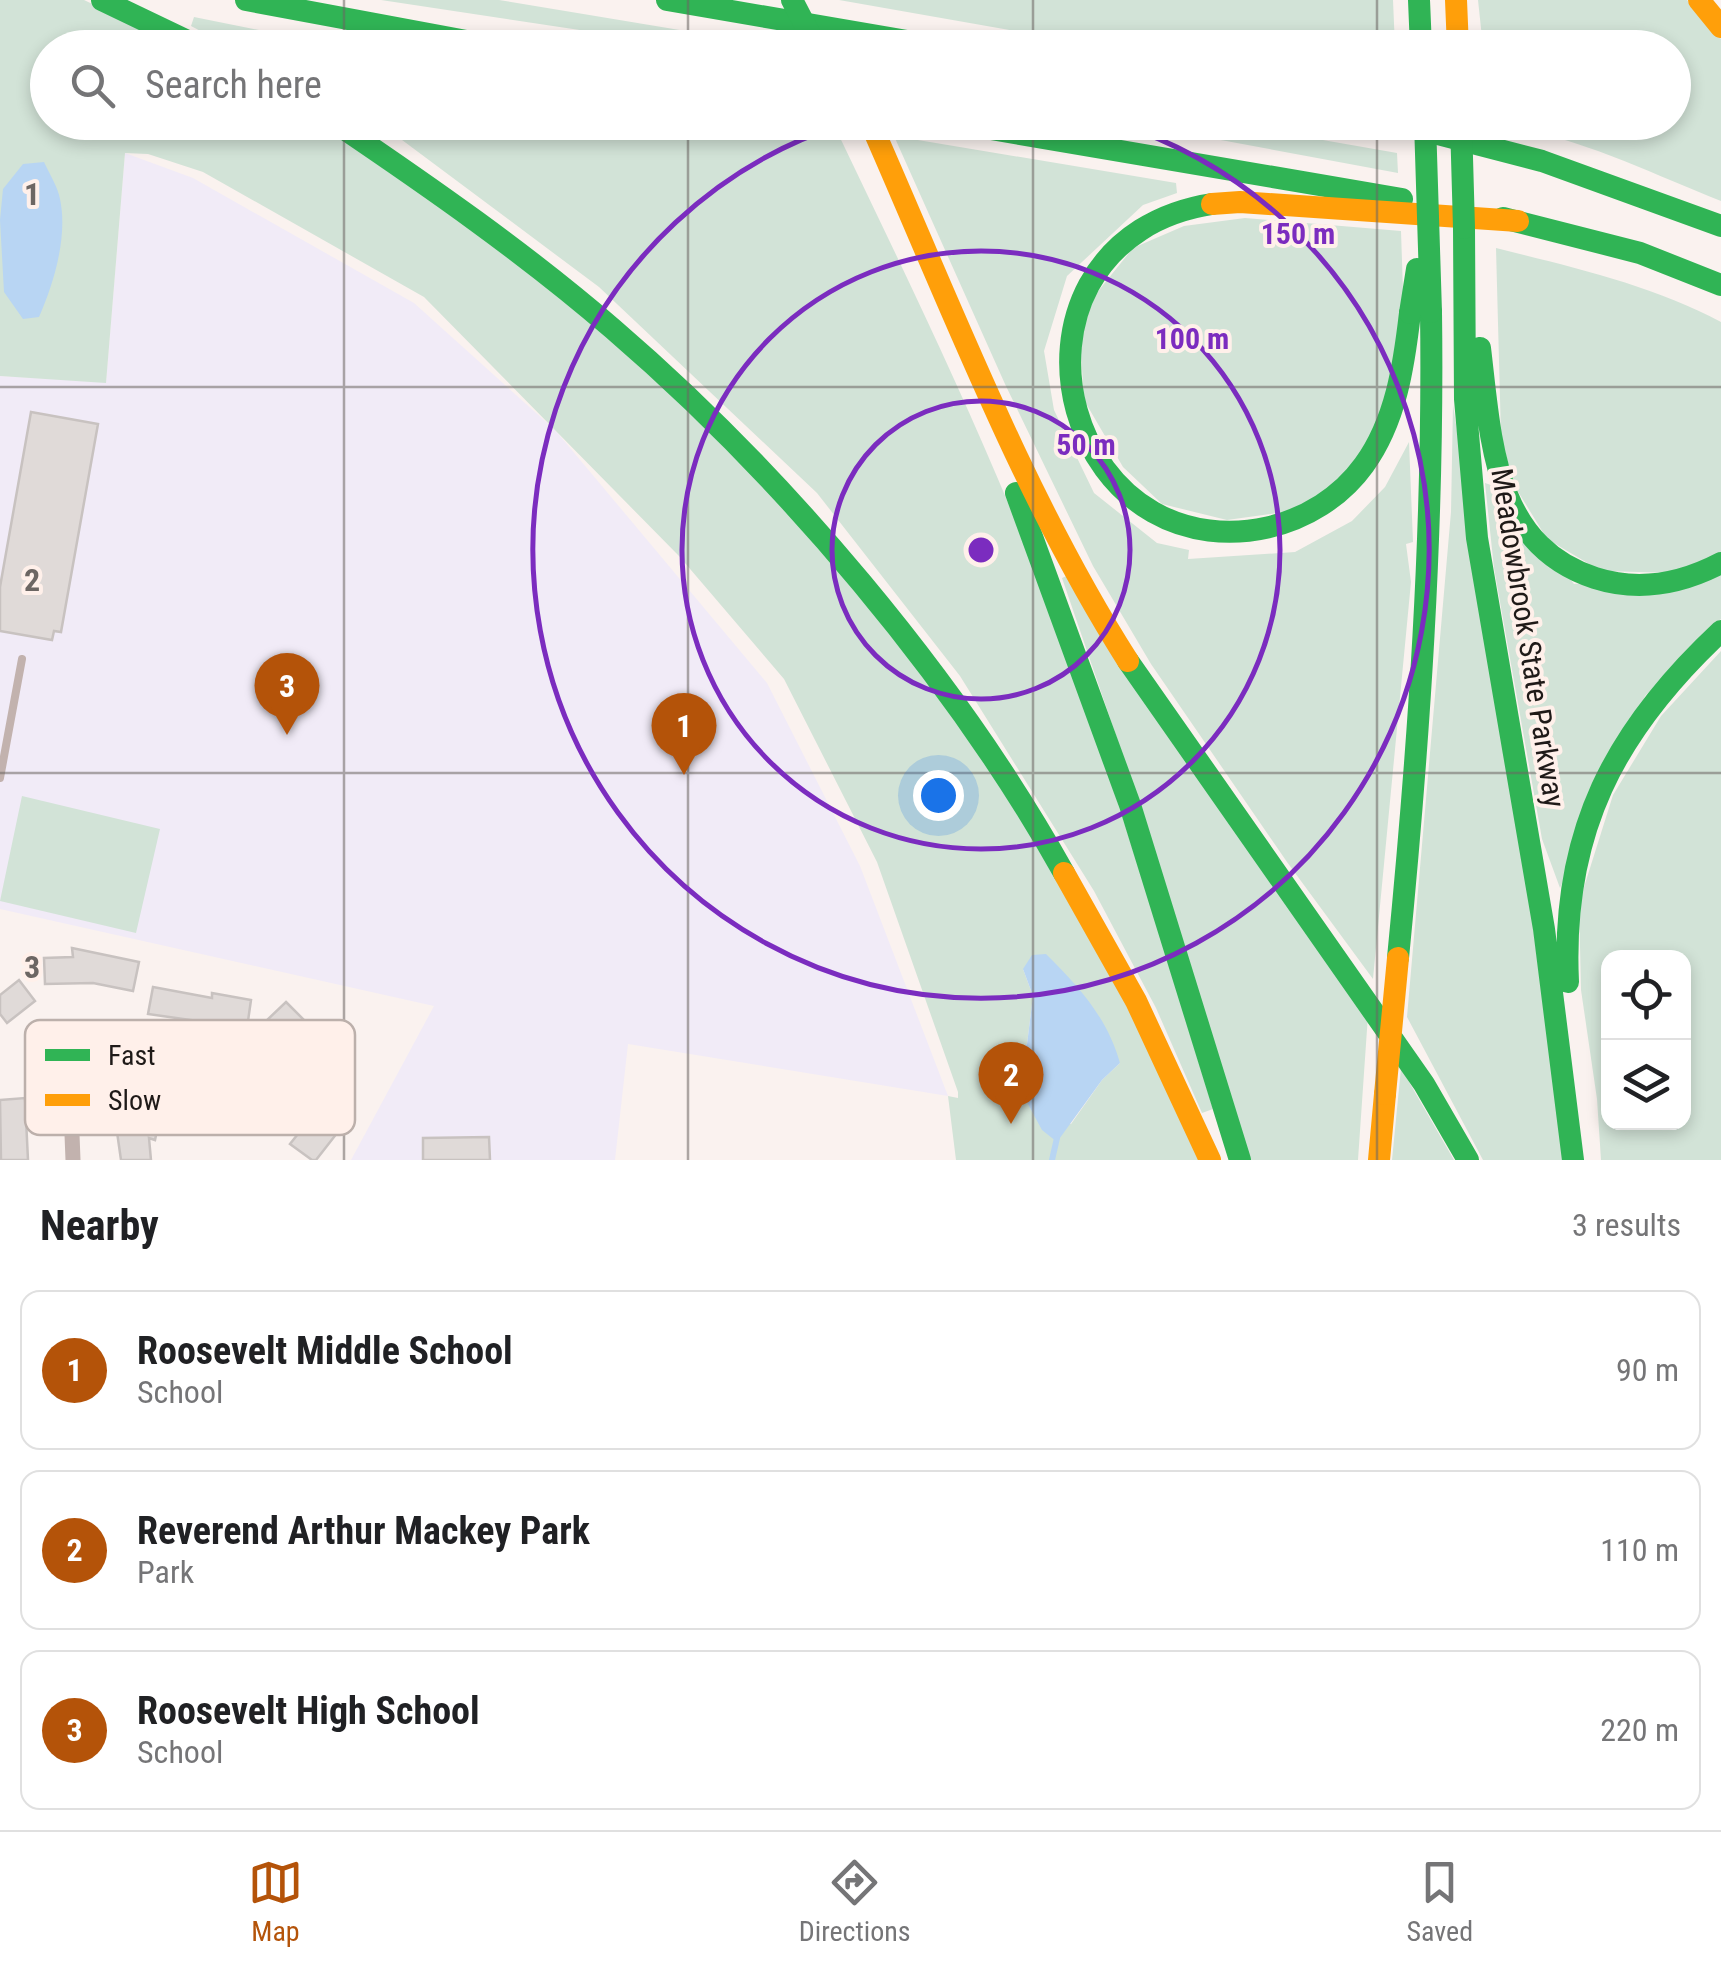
<!DOCTYPE html>
<style>
body{margin:0;font-family:"Roboto Condensed",sans-serif;background:#f6f6f6;color:#202124}
.controls{position:absolute;right:30px;bottom:30px;display:grid;overflow:hidden;border-radius:20px;box-shadow:0 5px 15px #0003}
.controls button{width:90px;height:90px;display:grid;place-items:center;padding:0;border:0;border-bottom:2px solid #e0e0e0;background:#fff;color:#202124;font:50px sans-serif}
.you{position:absolute;left:938px;top:795px;width:35px;height:35px;margin:-25px;border:8px solid #fff;border-radius:50%;background:#1a73e8;box-shadow:0 0 0 15px #1a73e833}
.badge{display:grid;place-items:center;width:65px;height:65px;border-radius:50%;background:#b45309;color:#fff;font-size:32px;font-weight:700}
.pin{position:absolute;translate:-50% -82px;filter:drop-shadow(0 2px 5px #0008)}
.pin::after{content:'';position:absolute;top:52px;width:35px;height:30px;background:inherit;clip-path:polygon(0 0,100% 0,50% 100%)}
.list{margin:0;padding:0;list-style:none}
h2{display:flex;justify-content:space-between;align-items:center;height:130px;margin:0;padding:0 40px;font-size:42px}
h2 small{font-size:32px;font-weight:400;color:#757577}
.list li{display:grid;grid-template-columns:65px 1fr auto;gap:30px;align-items:center;box-sizing:border-box;height:160px;margin:0 20px 20px;padding:0 20px;border:2px solid #e0e0e0;border-radius:20px}
.list b{display:block;font-size:38px;white-space:nowrap}
.list p{margin:0;font-size:32px;white-space:nowrap;color:#757577}
.list em{font-size:32px;font-style:normal;color:#757577}
.icon{flex:none;width:55px;height:55px;fill:none;stroke:currentColor;stroke-width:2;stroke-linecap:round;stroke-linejoin:round}
.map{position:relative;flex:none;width:1721px;height:1160px;overflow:hidden}
.search{position:absolute;background:#fff;box-shadow:0 5px 15px #0003;left:30px;right:30px;top:30px;height:110px;display:flex;align-items:center;gap:25px;box-sizing:border-box;padding:0 35px;border-radius:55px;color:#757577;font-size:38px}
.sheet{height:670px;background:#fff}
nav{display:flex;justify-content:space-around;align-items:center;box-sizing:border-box;height:140px;border-top:2px solid #e0e0e0;background:#fff;font-size:28px;color:#757577}
nav a{display:grid;justify-items:center;gap:5px}
nav .on{color:#b45309}
.map>svg:first-child{display:block}
.education{fill:#f1ebf7}
.green{fill:#d2e3d7;fill-rule:evenodd}
.water{fill:#b8d5f3}
.lines{fill:none;stroke-linecap:round;stroke-linejoin:round}
.stream{stroke:#b8d5f3;stroke-width:6}
.building{fill:#e0dad8;stroke:#c8c2c0;stroke-width:2.5}
.lane{stroke:#c2b2ae;stroke-width:8}
.street{stroke:#c2b2ae;stroke-width:15}
.fast{stroke:#30b455;stroke-width:22}
.slow{stroke:#ff9f0a;stroke-width:22}
.fast-bridge{stroke:#30b455;stroke-width:22}
.slow-bridge{stroke:#ff9f0a;stroke-width:22}
.grid{fill:none;stroke:#6c6663;stroke-width:2.5;stroke-opacity:0.55}
.ring{fill:none;stroke:#7b2cbf;stroke-width:5}
.labels{text-anchor:middle;stroke-width:8;stroke-linejoin:round;paint-order:stroke}
.street-label{font-size:30px;fill:#1f1a18;stroke:#fff0ea}
.key{fill:#fff0ea;stroke:#bcb0ab;stroke-width:2.5}
.key-label{font-size:28px;fill:#1f1a18}
.grid-label{font-size:32px;text-anchor:middle;font-weight:bold;fill:#6c6663;stroke:#fff0ea;stroke-width:8;stroke-linejoin:round;paint-order:stroke}
.centre{fill:#7b2cbf;stroke:#fff0ea;stroke-width:5}
.ring-label{font-size:30px;text-anchor:middle;font-weight:bold;fill:#7b2cbf;stroke:#fff0ea;stroke-width:8;stroke-linejoin:round;paint-order:stroke}
</style>
<div class="map">
<svg width="1721" height="1160" viewBox="0 0 1721 1160">
<rect width="100%" height="100%" fill="#faf2ef"/>
<!-- education -->
<path class="education" d="M125 153 193 178 414 303 555 430 767 683 860 866 948 1096 628 1044 615 1160H351L434 1006 0 909V376L106 382Z"/>
<!-- green -->
<path class="green" d="M0 0H84L183 47 48 48V122L316 123 457 212 622 345 759 476 892 628 1032 829 1125 998 1201 1160H956L948 1096 958 1098V1092L877 862 784 679 679 556 424 297 203 172 148 154 125 153 106 383 0 376ZM1023 969 1120 1063 1102 1080 1071 1124 1034 1115 1007 1064 1027 1044 1033 996Z
M381 0H499L782 47H672L633 38Z
M839 0H1393L1395 47H1107Z
M1478 0H1687L1721 39V201C1648 172 1571 133 1492 124L1674 122V48L1483 47Z
M194 17 344 47H231L191 26Z
M372 123H833C900 263 969 404 1027 549 1100 732 1155 921 1213 1109L1202 1113 1156 1008 1094 891 960 676 817 493 599 287 394 134Z
M1129 123H1225L1397 153 1398 173Z
M894 136 1176 183 1177 193 1143 205 1067 276 1044 351 1054 410 1094 493 1157 543 1189 550 1188 559 1295 552 1352 521 1385 487 1409 442 1413 542 1406 544 1411 582 1373 979 1287 862 1151 664 1093 566 1005 384Z
M1245 218 1401 231 1404 320 1387 418 1356 469 1299 510 1227 520 1162 504 1123 467 1084 400 1080 337 1095 295 1133 248 1184 226Z
M1496 248C1572 267 1652 285 1721 322V553L1676 573 1601 571 1547 539 1514 485 1501 436Z
M1453 405 1532 918 1563 1160H1483L1407 1017 1451 512Z
M1485 483 1497 487 1574 584 1721 573V619L1645 696 1560 888 1542 839 1494 568Z
M1069 575 1368 1015 1358 1160H1249L1147 826 1062 578Z
M1721 651V1160H1601L1597 1099 1581 990 1579 903 1613 795 1661 716ZM1608 958H1684V1122H1608Z
M22 796 160 829 136 933 0 901Z
M1401 1068 1454 1160H1392Z"/>
<!-- water -->
<path class="water" d="M44 162C49 173 58 187 60 199 68 236 54 283 39 317L23 319 4 292 0 220 3 189 23 164Z
M1046 954C1079 987 1107 1017 1120 1063L1102 1080 1057 1142 1042 1130 1006 1064 1027 1044 1033 996 1023 969 1032 955Z"/>
<g class="lines">
<!-- stream -->
<path class="stream" d="M1052 1160 1057 1138"/>
</g>
<!-- building -->
<path class="building" d="M31 412 98 424 61 632 54 631 52 640 0 631V587Z
M72 948 139 962 133 991 93 983 45 984 44 958 73 957Z
M19 980 35 1001 7 1023 0 1014V995Z
M153 987 212 998V993L251 1000 247 1028 148 1014Z
M286 1002 313 1029 293 1049 265 1022Z
M25 1098 28 1160H1L0 1100Z
M122 1103 161 1111 155 1140 149 1138 151 1160H121L117 1132Z
M317 1110 341 1128 316 1160H312L290 1144Z
M489 1137 490 1160H423V1138Z"/>
<g class="lines">
<!-- lane -->
<path class="lane" d="M0 778 22 659"/>
<!-- street -->
<path class="street" d="M73 1160 70 1083 73 1066 84 1054 107 1048 241 1086"/>
<!-- fast -->
<path class="fast" d="M102 0 202 48
M246 0 504 48
M667 0 948 48
M1419 0 1421 48
M334 122C430 187 525 253 613 329 783 475 955 678 1064 873
M950 122 1402 199
M1392 122 1542 161 1721 226
M1212 204C1160 212 1115 238 1089 285 1048 361 1076 468 1153 512 1223 552 1318 529 1364 465 1396 421 1404 365 1410 313
M1503 218 1640 253 1721 285
M1464 228 1465 399 1477 538 1544 929 1573 1160
M1480 348C1491 439 1493 545 1595 578 1639 592 1681 584 1721 563
M1016 493 1130 805 1240 1160
M1128 661 1424 1084 1468 1160
M1398 958C1419 743 1434 528 1431 312
M1568 982C1561 833 1614 731 1721 631"/>
<!-- slow -->
<path class="slow" d="M1456 0 1458 48
M1699 0 1721 27
M870 122C949 301 1023 496 1128 661
M1212 204 1240 202 1518 221
M1064 873 1136 1001 1210 1160
M1379 1160 1385 1094"/>
<!-- fast-bridge -->
<path class="fast-bridge" d="M792 0 817 48
M1425 122 1431 312
M1461 122 1464 228
M1410 313 1417 269"/>
<!-- slow-bridge -->
<path class="slow-bridge" d="M1385 1094 1398 958"/>
</g>
<!-- grid -->
<path class="grid" d="M344 0V48M688 0V48M1033 0V48M1377 0V48M344 122V1160M688 122V1160M1033 122V1160M1377 122V1160M0 387H1721M0 773H1721"/>
<!-- distance rings -->
<g class="ring">
<circle cx="981" cy="550" r="149"/>
<circle cx="981" cy="550" r="299"/>
<path d="M1116 123A448 448 0 1 1 846 123"/>
</g>
<g class="labels">
<!-- street labels -->
<g class="street-label">
<text transform="translate(1528 638) rotate(81)" y="10">Meadowbrook State Parkway</text>
</g>
</g>
<!-- legend -->
<rect x="25" y="1020" width="330" height="115" rx="15" class="key"/>
<rect x="45" y="1049" width="45" height="12" fill="#30b455"/>
<rect x="45" y="1094" width="45" height="12" fill="#ff9f0a"/>
<g class="key-label">
<text x="108" y="1065">Fast</text>
<text x="108" y="1110">Slow</text>
</g>
<g class="grid-label">
<text x="32" y="205">1</text>
<text x="32" y="591">2</text>
<text x="32" y="978">3</text>
</g>
<circle cx="981" cy="550" r="15" class="centre"/>
<g class="ring-label">
<text x="1298" y="244">150 m</text>
<text x="1192" y="349">100 m</text>
<text x="1086" y="455">50 m</text>
</g>
</svg>
<div class="controls">
<button><svg class="icon" aria-label="locate" viewBox="0 0 24 24"><circle cx="12" cy="12" r="6"/><path d="M12 2v4M12 18v4M2 12h4M18 12h4"/></svg></button>
<button><svg class="icon" aria-label="layers" viewBox="0 0 24 24"><path d="M12 4l9 5-9 5-9-5zM3 14l9 5 9-5"/></svg></button>
</div>
<div class="you"></div>
<div class="pin badge" style="left:684px;top:775px">1</div>
<div class="pin badge" style="left:1011px;top:1124px">2</div>
<div class="pin badge" style="left:287px;top:735px">3</div>
<div class="search"><svg class="icon" aria-label="search" viewBox="0 0 24 24"><circle cx="10" cy="10" r="6"/><path d="M15 15l6 6"/></svg>Search here</div>
</div>
<section class="sheet">
<h2>Nearby<small>3 results</small></h2>
<ul class="list">
<li><span class="badge">1</span><div><b>Roosevelt Middle School</b><p>School</p></div><em>90 m</em></li>
<li><span class="badge">2</span><div><b>Reverend Arthur Mackey Park</b><p>Park</p></div><em>110 m</em></li>
<li><span class="badge">3</span><div><b>Roosevelt High School</b><p>School</p></div><em>220 m</em></li>
</ul>
</section>
<nav>
<a class="on"><svg class="icon" aria-label="map" viewBox="0 0 24 24"><path d="M3 6l6-2 6 2 6-2v14l-6 2-6-2-6 2zM9 4v14M15 6v14"/></svg>Map</a>
<a><svg class="icon" aria-label="directions" viewBox="0 0 24 24"><path d="M12 3l9 9-9 9-9-9zM9 14v-3h6M13 9l2 2-2 2"/></svg>Directions</a>
<a><svg class="icon" aria-label="saved" viewBox="0 0 24 24"><path d="M7 4h10v16l-5-4-5 4z"/></svg>Saved</a>
</nav>
